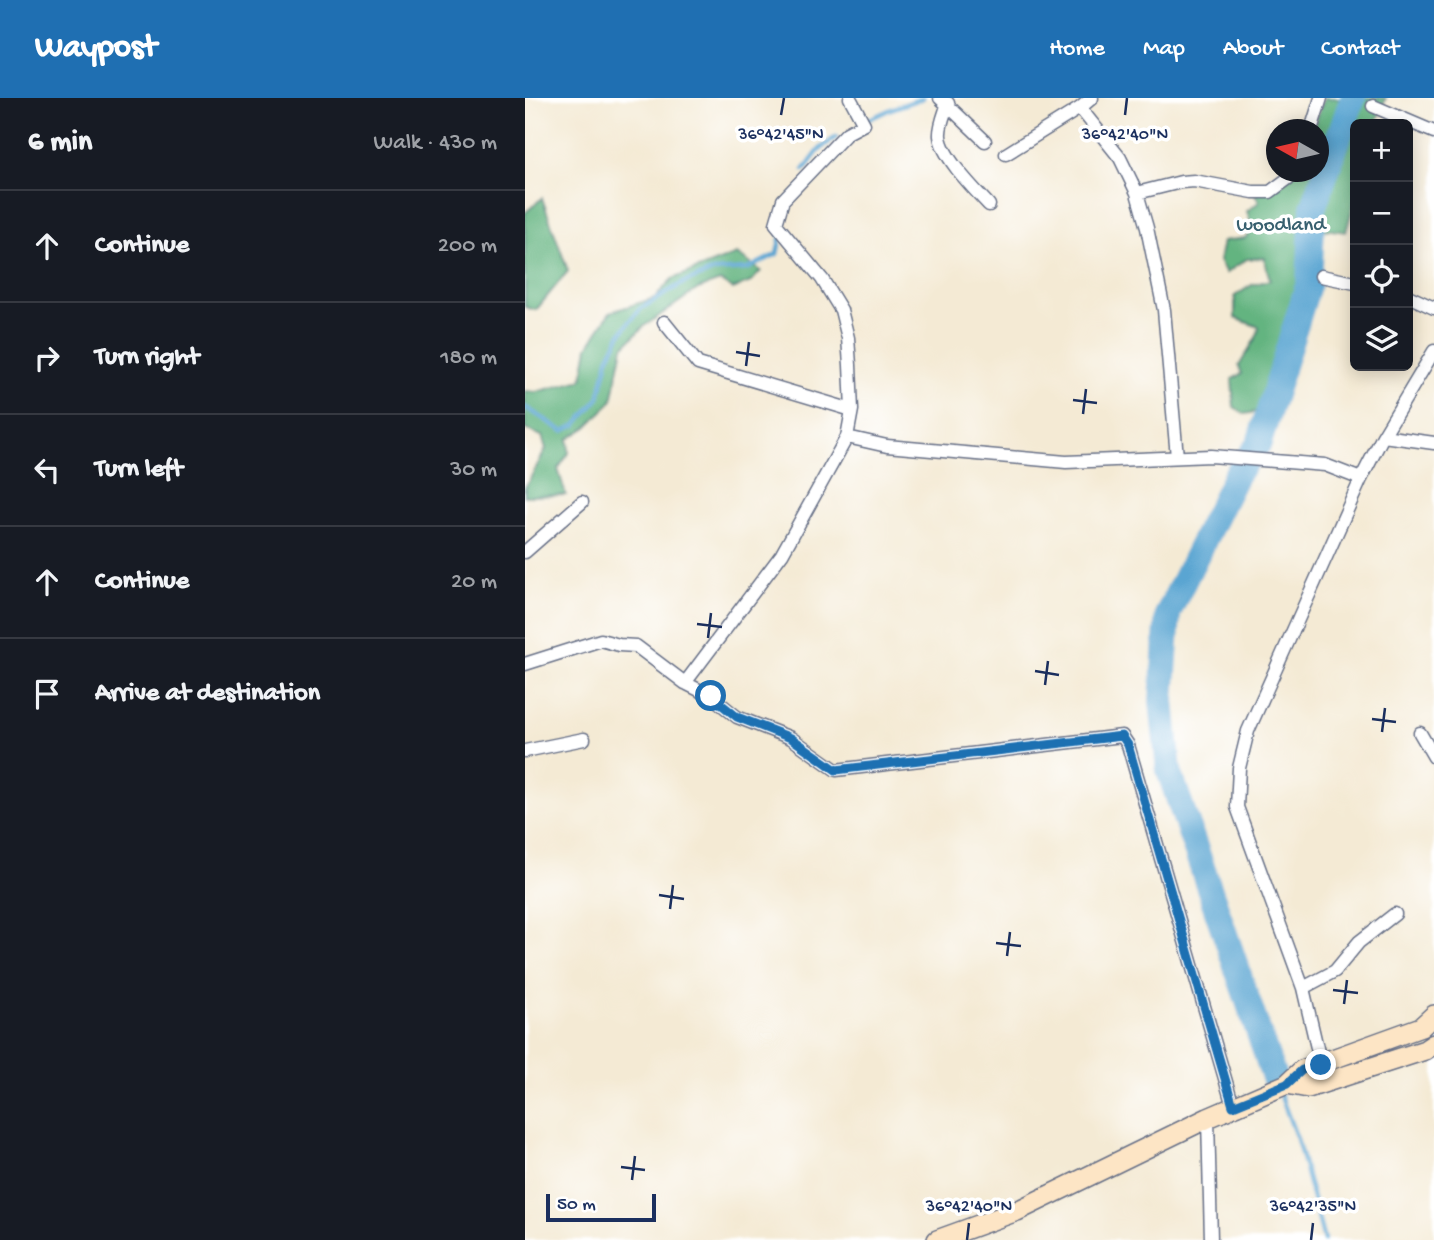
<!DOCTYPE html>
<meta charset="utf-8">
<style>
body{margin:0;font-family:"Gochi Hand",sans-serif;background:#20242c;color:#f1f3f6}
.controls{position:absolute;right:21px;top:21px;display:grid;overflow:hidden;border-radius:10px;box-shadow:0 4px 18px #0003}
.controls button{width:63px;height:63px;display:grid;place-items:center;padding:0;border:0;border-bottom:2px solid #363941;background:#171b24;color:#f1f3f6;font:35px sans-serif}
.compass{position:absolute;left:741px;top:21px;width:63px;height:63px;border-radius:50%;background:#171b24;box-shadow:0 4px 18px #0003;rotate:278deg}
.scale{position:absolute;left:21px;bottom:18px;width:110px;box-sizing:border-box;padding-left:7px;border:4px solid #1b2f5e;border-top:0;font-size:19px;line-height:24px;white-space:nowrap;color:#1b2f5e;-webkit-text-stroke:5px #fff;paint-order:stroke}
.stop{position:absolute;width:21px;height:21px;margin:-16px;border:5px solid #1f6fb2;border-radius:50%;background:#fff}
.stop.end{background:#1f6fb2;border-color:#fff;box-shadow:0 2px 7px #0008}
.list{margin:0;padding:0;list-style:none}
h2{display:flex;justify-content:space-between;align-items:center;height:91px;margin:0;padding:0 28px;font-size:30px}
h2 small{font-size:23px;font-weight:400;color:#9ea1a6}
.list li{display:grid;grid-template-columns:46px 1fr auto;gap:21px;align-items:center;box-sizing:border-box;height:112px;padding:0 28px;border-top:2px solid #363941}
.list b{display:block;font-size:26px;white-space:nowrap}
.list em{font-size:23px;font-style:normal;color:#9ea1a6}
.icon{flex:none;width:38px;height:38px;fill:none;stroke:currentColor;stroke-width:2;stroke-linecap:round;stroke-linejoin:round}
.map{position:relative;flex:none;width:909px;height:1142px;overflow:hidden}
header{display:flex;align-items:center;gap:42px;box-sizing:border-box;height:98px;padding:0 35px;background:#1f6fb2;color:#fff}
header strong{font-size:33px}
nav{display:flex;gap:38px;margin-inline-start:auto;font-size:24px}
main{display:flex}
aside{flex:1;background:#171b24}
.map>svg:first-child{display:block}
.forest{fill:#63b480;stroke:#3f726f;stroke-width:2}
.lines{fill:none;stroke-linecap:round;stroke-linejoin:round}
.stream{stroke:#5aa5d2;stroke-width:4.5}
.river{stroke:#5aa5d2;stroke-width:26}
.minor-casing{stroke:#677087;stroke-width:15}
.secondary-casing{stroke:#677087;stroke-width:22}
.minor{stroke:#fff;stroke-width:12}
.secondary{stroke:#fde5c5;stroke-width:19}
.route{stroke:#1f6fb2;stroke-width:9}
.ticks{fill:none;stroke:#1b2f5e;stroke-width:2.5}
.labels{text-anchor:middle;stroke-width:7;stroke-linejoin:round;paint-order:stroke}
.park-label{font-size:21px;fill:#38606f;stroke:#fff}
.ticks-label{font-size:18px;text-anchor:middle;fill:#1b2f5e;stroke:#fff;stroke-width:7;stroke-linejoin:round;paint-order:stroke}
</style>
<header>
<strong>Waypost</strong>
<nav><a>Home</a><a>Map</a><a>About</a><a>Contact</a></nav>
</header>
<main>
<aside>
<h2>6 min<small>Walk · 430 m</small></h2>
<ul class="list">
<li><svg class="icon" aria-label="ahead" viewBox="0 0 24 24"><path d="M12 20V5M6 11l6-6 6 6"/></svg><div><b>Continue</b></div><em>200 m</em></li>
<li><svg class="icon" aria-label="right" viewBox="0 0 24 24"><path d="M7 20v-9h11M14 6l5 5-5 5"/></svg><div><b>Turn right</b></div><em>180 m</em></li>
<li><svg class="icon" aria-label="left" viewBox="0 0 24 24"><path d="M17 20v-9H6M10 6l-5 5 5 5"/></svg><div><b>Turn left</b></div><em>30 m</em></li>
<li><svg class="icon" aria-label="ahead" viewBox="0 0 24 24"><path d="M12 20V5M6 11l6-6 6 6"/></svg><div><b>Continue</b></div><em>20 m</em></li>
<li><svg class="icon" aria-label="arrive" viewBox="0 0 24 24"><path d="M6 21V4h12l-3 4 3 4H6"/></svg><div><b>Arrive at destination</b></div></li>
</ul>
</aside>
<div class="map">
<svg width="909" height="1142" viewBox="0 0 909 1142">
<rect width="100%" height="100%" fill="#fff"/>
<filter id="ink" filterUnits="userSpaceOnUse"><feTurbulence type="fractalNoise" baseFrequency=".0143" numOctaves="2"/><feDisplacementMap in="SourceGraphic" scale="14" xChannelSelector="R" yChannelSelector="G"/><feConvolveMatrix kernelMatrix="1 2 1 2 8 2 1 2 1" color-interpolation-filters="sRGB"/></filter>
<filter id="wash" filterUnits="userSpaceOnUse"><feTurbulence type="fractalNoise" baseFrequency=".00686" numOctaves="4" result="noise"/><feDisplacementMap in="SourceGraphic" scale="28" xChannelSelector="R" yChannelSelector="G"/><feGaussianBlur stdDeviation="1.57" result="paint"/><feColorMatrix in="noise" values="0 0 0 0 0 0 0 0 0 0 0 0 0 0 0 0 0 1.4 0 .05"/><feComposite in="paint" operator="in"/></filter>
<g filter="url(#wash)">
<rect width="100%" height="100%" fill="#f4ead4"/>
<!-- forest -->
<path class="forest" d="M799 0H826L785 113 776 180 769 208 771 217 752 264V285L742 312 720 316 709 309 707 281 717 276 714 268 733 236 734 229 710 220V198L727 187 745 182 739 160 722 161 701 175 694 163 698 143 720 140 728 131 722 113 734 104 730 96 772 74H794V32L788 31Z
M837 0H861L850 26H830V101L821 134 790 130 791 109 798 83 823 50 826 7Z
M17 100 43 173 11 212 0 209V115Z
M212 156 236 173 226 184 208 191 195 183 173 191 118 229 98 249 87 303 62 329 43 341 44 355 33 371 41 397 0 398V390L21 351 17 338 0 331V293L11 294 57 282 63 249 85 214 130 200 147 181Z"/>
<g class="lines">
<!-- stream -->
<path class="stream" d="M340 23 366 11 398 0
M279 72 295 51 311 39
M0 309 38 333 51 327 74 300 83 261 96 235 115 211 158 185 189 173 222 171 252 156 262 108
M755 996 772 1041 799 1142"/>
<!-- river -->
<path class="river" d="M749 979 644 673 637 603 643 515 711 377 734 345 784 184 788 110 828 0"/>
</g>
</g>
<g filter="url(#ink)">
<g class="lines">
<defs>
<path id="minor" d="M415 0 460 43
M423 5C420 15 414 28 415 38 417 59 450 92 464 107
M848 8 909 34
M555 10 595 60 612 95 622 130 639 212 652 359
M786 32 796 0
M481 56 555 10 567 0
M612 95 656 84 669 83 728 94H745L772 74
M796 178 830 185
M883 198 909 210
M139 224 173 266 327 312
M858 338 909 345
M322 339 362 348 541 364 686 358 800 367 836 381
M0 454 57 404
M0 566 76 542 94 547 111 548 160 585 186 598 212 619 266 640 311 672 597 638 603 647 708 1008
M160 585 257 456 322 339 327 312 325 267 323 240 316 212 297 181 251 126 258 102 322 35 339 26 325 0
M895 635 909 659
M0 653 59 641
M778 890 810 873 834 844 870 816
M796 967 778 890 712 709 714 670 723 633 836 381 858 338 909 253
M683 1020 686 1142"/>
<path id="secondary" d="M762 986 783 990 900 952 909 946
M412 1142 492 1113 683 1020 762 986 777 972 896 929 909 917"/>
</defs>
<!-- minor casing -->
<use href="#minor" class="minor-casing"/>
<!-- secondary casing -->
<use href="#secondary" class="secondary-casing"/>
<!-- minor -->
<use href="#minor" class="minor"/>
<!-- secondary -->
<use href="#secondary" class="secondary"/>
</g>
</g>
<g class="lines" filter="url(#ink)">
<!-- route -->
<path class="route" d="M186 598 212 619 266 640 311 672 597 638 603 647 708 1008 762 986 777 972 796 967"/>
</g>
<!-- ticks -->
<path class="ticks" d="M256 17 259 0M600 17 602 0M211 254 235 258M221 268 224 244M548 302 572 305M558 316 561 291M172 526 197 529M183 540 186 515M510 573 534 577M520 587 523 563M847 621 871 624M857 634 860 610M134 797 159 801M145 811 148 787M471 845 496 848M482 858 485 834M808 892 833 895M819 906 822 882M96 1069 120 1072M107 1082 110 1058M442 1142 444 1125M786 1142 788 1125"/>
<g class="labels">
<!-- park labels -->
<g class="park-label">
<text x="756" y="132">woodland</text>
</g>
</g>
<g class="ticks-label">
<text x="256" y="41">36°42'45"N</text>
<text x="600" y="41">36°42'40"N</text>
<text x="444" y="1113">36°42'40"N</text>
<text x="788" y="1113">36°42'35"N</text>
</g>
</svg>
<div class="controls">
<button>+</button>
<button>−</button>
<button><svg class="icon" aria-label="locate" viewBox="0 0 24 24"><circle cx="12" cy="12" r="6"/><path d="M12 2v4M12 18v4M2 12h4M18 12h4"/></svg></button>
<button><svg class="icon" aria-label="layers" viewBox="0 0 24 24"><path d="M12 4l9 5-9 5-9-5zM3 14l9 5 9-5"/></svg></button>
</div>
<svg class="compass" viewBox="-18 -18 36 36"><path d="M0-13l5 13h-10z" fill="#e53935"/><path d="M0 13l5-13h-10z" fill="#9ea1a6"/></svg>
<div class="scale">50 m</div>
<div class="stop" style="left:186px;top:598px"></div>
<div class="stop end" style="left:796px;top:967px"></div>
</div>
</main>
